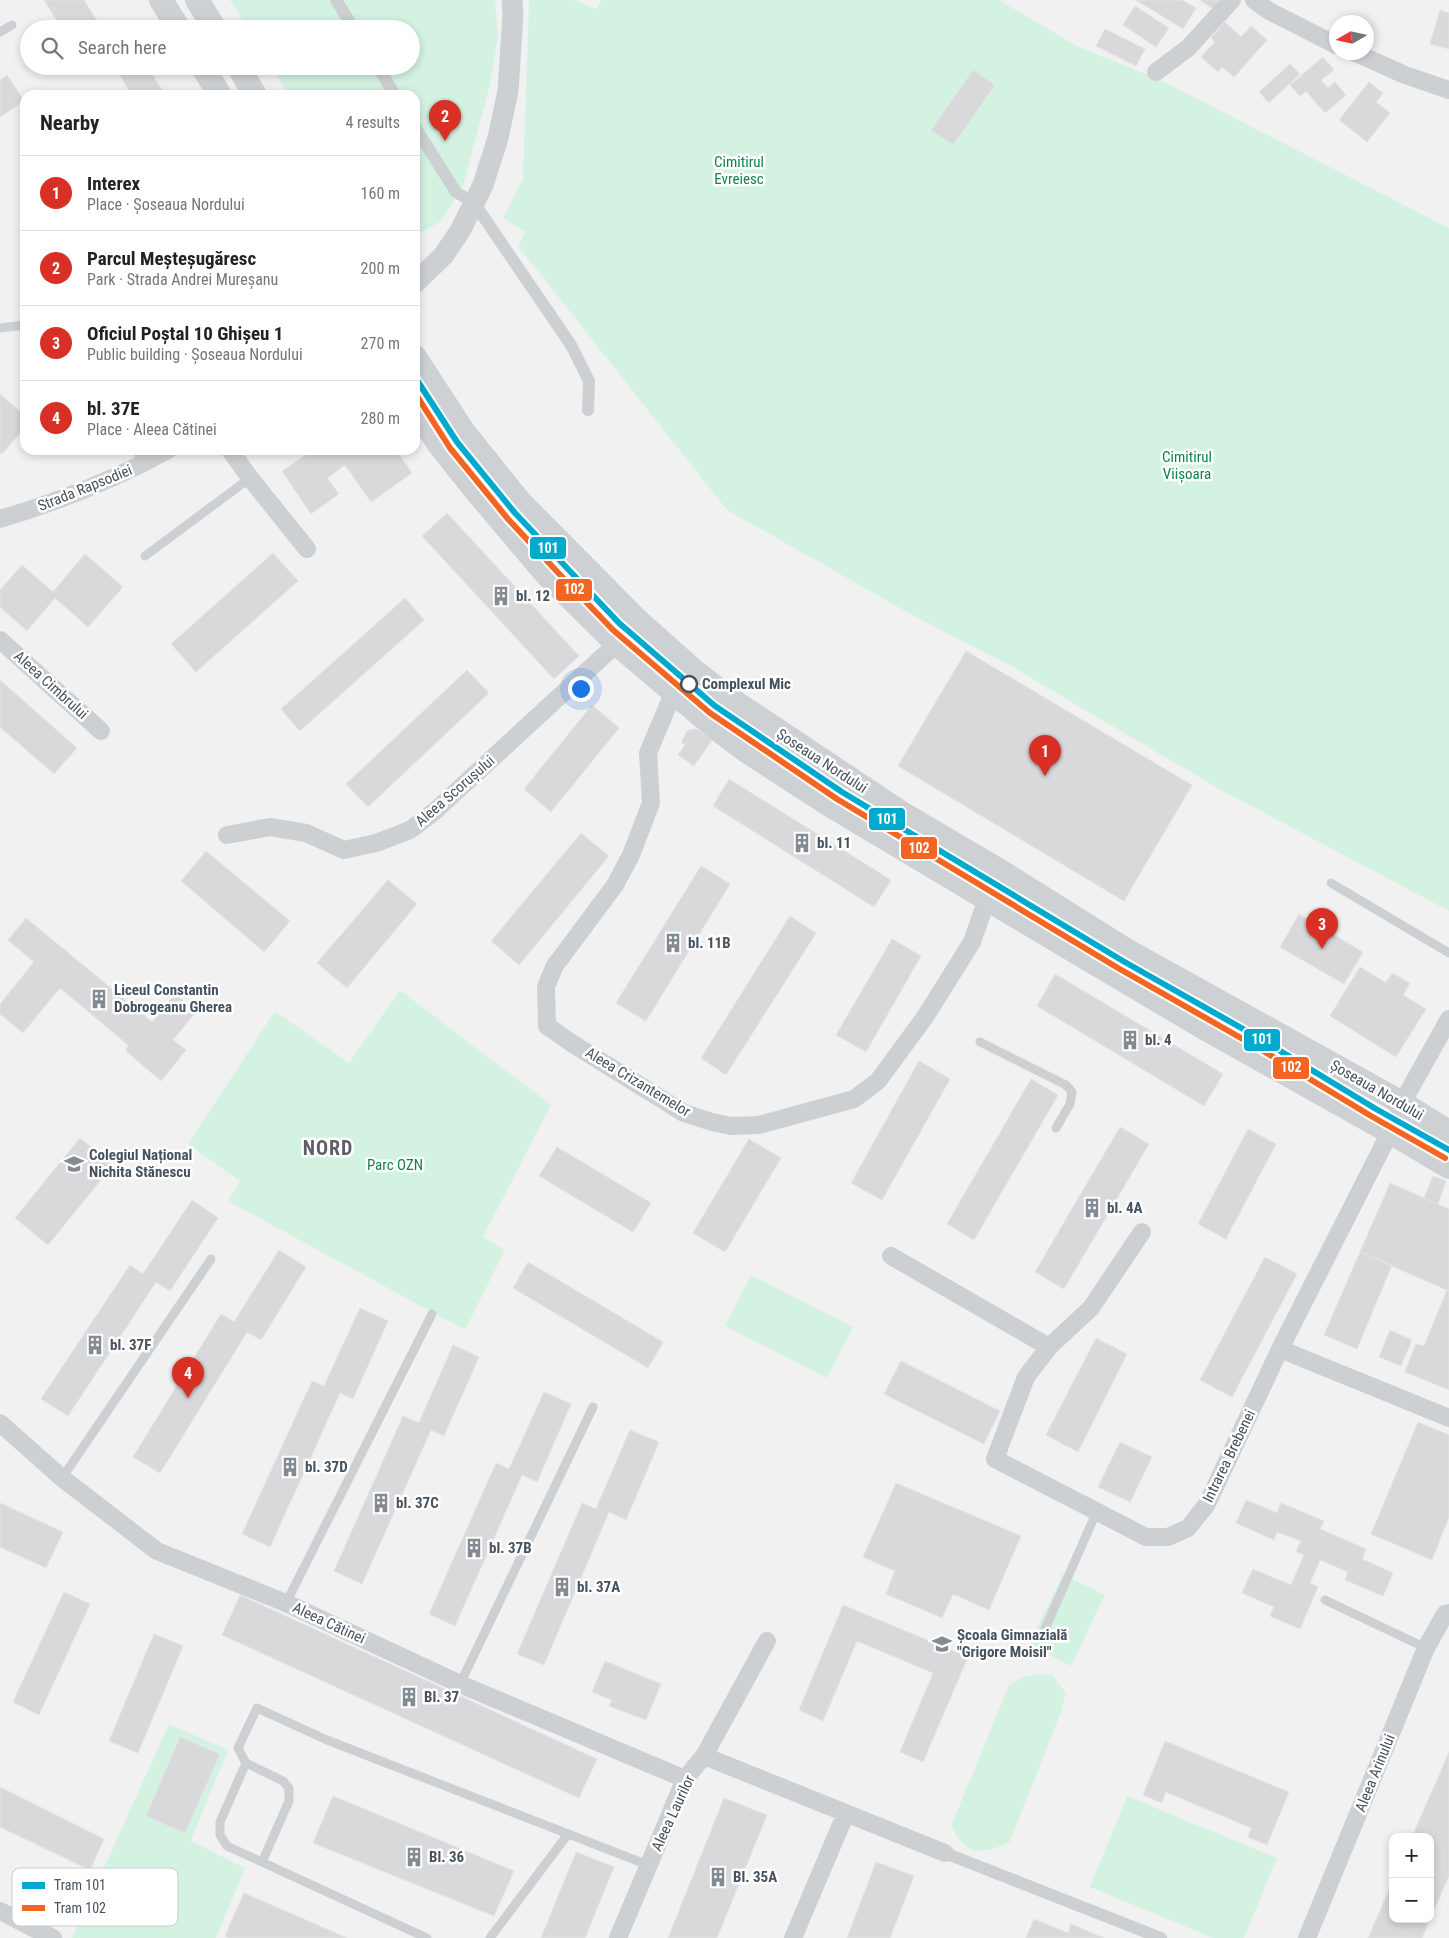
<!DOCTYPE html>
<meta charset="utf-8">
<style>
body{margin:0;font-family:"Roboto Condensed",sans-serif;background:#f6f6f6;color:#222}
.controls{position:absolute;right:15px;bottom:15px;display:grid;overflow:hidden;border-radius:10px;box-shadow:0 2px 8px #0003}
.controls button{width:45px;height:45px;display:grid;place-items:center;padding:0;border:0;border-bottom:1px solid #e0e0e0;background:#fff;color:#222;font:25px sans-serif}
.compass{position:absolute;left:1329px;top:15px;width:45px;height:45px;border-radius:50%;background:#fff;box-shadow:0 2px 8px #0003;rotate:261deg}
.you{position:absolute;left:580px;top:688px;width:18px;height:18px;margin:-12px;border:4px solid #fff;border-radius:50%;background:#1a73e8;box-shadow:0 0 0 8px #1a73e833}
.badge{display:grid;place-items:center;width:32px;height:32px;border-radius:50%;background:#d93025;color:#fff;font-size:16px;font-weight:700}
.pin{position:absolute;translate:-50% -41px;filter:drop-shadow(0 1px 2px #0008)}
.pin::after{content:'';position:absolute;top:26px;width:18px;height:15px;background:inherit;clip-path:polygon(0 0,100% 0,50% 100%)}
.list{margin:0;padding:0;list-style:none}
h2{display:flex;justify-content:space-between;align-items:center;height:65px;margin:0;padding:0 20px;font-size:21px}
h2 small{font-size:16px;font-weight:400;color:#767676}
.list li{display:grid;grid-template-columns:32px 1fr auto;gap:15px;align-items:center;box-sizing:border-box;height:75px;padding:0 20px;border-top:1px solid #e0e0e0}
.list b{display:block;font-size:19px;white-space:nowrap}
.list p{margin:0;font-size:16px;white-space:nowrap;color:#767676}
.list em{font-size:16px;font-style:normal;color:#767676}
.icon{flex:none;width:28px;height:28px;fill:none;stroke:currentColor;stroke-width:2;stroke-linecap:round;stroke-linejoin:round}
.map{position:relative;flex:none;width:1449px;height:1938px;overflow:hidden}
.search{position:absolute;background:#fff;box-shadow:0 2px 8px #0003;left:20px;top:20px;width:400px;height:55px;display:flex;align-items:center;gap:12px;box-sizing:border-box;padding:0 18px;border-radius:28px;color:#767676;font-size:19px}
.panel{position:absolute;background:#fff;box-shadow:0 2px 8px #0003;left:20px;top:90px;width:400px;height:365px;border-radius:15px}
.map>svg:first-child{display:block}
.green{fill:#d4f2e1}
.building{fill:#d9d9db;stroke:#e3e3e4}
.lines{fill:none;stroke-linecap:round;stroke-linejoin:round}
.service{stroke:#cdd0d2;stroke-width:9}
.pedestrian{stroke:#cdd0d2;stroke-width:12}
.minor{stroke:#cdd0d2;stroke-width:18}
.tertiary{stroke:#cdd0d2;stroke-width:21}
.secondary{stroke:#cdd1d4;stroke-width:24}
.tram-1-casing{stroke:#fff;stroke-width:10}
.tram-2-casing{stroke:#fff;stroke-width:10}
.tram-1{stroke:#00a9ce;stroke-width:6}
.tram-2{stroke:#f26522;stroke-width:6}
.stop-dot{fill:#fff;stroke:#465260;stroke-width:2.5}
.labels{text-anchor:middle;stroke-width:5;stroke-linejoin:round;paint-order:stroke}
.park-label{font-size:15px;fill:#0f834f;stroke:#fff}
.street-label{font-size:15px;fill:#465260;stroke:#fff}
.poi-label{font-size:15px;font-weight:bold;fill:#465260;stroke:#fff;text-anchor:start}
.stop-label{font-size:15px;font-weight:bold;fill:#465260;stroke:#fff;text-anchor:start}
.district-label{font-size:20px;font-weight:bold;letter-spacing:1px;fill:#5c6066;stroke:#fff}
.key{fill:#fff;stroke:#c8cbcf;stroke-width:1}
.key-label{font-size:14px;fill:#465260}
.line-badge{stroke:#fff;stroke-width:2}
.badge-label{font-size:14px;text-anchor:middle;font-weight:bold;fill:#fff}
</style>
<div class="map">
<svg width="1449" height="1938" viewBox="0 0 1449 1938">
<rect width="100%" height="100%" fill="#f2f1f1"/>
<!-- green -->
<path class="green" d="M230 0H495L498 36 490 85 463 186 440 222 415 236V95H289L271 66H411V29H248Z
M529 0H574L597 9 601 0H999L1079 47 1158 79 1449 228V911L1219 789 1009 665 912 615 727 510 518 246 525 232 503 218 523 179Z
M400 990 551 1105 483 1237 505 1250 465 1330 228 1201 240 1181 188 1144 275 1011 349 1063Z
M751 1275 853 1327 827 1378 725 1326Z
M1063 1574 1105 1595 1071 1666 1029 1645Z
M1037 1674 1052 1675 1066 1693 1061 1712 1010 1842C981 1855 967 1857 951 1826L1009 1685 1023 1677Z
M169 1724 228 1750 191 1841 245 1868 216 1938H72Z
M1127 1796 1277 1858 1244 1938H1213L1090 1887Z"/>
<!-- building -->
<path class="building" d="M44 0H84L102 29H62Z
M1136 0H1182L1196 8 1183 29Z
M1200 0H1219L1213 9Z
M1135 6 1169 28 1156 47 1123 25Z
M1440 10 1449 13V49L1430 44Z
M1225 22 1241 37 1251 26 1267 40 1234 77 1222 67 1218 72 1201 57 1215 42 1211 38Z
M1105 29 1145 49 1136 66 1096 46Z
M1323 57 1334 70 1321 80 1328 88 1335 82 1346 95 1325 113 1306 91 1300 96 1290 85Z
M1290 64 1300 74 1269 103 1259 92Z
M114 66H147L165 95H132Z
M973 70 995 85 953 145 931 130Z
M7 75 24 101 0 117V80Z
M1369 82 1383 93 1376 102 1390 113 1367 142 1339 120Z
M0 394 22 413 25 410V427L2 454 0 453Z
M308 450H396L412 473 371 502 345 465 327 478 339 494 311 514 282 471 310 452Z
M447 513 579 656 554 679 422 536Z
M273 553 298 581 196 672 171 644Z
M85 554 123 587 88 627 55 598 27 631 0 607V590L22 565 53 592Z
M405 598 424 620 300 731 281 709Z
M966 651 1192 785 1124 901 898 766Z
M467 670 489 693 368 807 346 784Z
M0 680 77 748 54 774 0 727Z
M592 705 619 728 551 812 524 789Z
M696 729 712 740 694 766 678 755 685 745 681 742 688 730Z
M729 779 891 880 874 907 713 806Z
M581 833 609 856 519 965 491 941Z
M206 851 290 921 264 952 181 881Z
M701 866 730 884 646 1021 616 1003Z
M388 880 417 904 347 988 317 963Z
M1299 914 1363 952 1344 984 1280 947Z
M790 916 816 933 726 1075 701 1058Z
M26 918 152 1022 175 994 196 1012 173 1040 186 1050 161 1081 126 1051 128 1045 60 988 23 1033 0 1014V1004L34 962 8 940Z
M892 939 921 956 866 1052 836 1035Z
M1360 967 1386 983 1392 973 1410 983 1403 995 1426 1009 1396 1057 1330 1016Z
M1055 974 1223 1074 1204 1106 1037 1006Z
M919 1061 950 1079 882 1200 851 1183Z
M1031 1079 1058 1095 974 1240 947 1224Z
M1120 1127 1149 1144 1064 1289 1035 1272Z
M1248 1129 1276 1144 1226 1239 1198 1224Z
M80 1138 113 1165 48 1245 15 1218Z
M749 1139 781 1158 725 1252 693 1233Z
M557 1147 651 1203 633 1232 539 1176Z
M1433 1176 1446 1181 1438 1204 1424 1198Z
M1390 1183 1449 1209V1291L1360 1252Z
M192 1200 218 1218 170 1291 156 1282 68 1416 41 1399 130 1265 143 1274Z
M279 1250 306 1267 261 1340 247 1332 160 1473 133 1457 221 1314 234 1322Z
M1360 1252 1392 1265 1357 1349 1324 1335Z
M1265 1257 1297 1274 1232 1397 1200 1380Z
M528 1262 663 1342 648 1368 513 1288Z
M1447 1290 1449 1291V1390L1405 1372 1416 1344 1424 1346Z
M360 1308 388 1321 353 1399 340 1393 270 1547 242 1534 312 1381 324 1386Z
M1390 1330 1412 1340 1401 1366 1379 1357Z
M1096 1338 1127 1354 1078 1452 1046 1435Z
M453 1345 479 1357 444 1436 431 1430 362 1584 334 1571 403 1416 419 1423Z
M901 1361 1000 1411 984 1444 884 1394Z
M544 1392 571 1404 537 1482 522 1475 455 1626 429 1614 496 1463 509 1469Z
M1418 1422 1449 1435V1517L1432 1560 1371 1534Z
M630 1430 659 1442 626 1520 609 1512 544 1665 517 1654 582 1503 596 1509Z
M1120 1442 1152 1457 1130 1502 1098 1487Z
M896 1483 1021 1536 989 1610 953 1594 942 1618 886 1594 895 1571 863 1557Z
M1246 1500 1277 1513 1281 1503 1324 1521 1320 1529 1366 1549 1362 1559 1393 1573 1383 1596 1345 1580 1348 1572 1320 1560 1310 1583 1318 1587 1300 1629 1270 1616 1274 1607 1242 1593 1253 1569 1291 1585 1304 1555 1296 1551 1301 1541 1277 1532 1274 1540 1236 1523Z
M0 1503 63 1532 46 1568 0 1547Z
M64 1592 90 1604 39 1715 13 1702Z
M240 1595 597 1759 579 1798 222 1635Z
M843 1605 968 1657 923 1762 900 1752 933 1673 857 1641 823 1721 799 1710Z
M154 1634 183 1646 138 1753 109 1741Z
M605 1661 661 1684 646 1720 609 1706 612 1700 592 1692Z
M180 1737 220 1754 185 1833 146 1816Z
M1165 1741 1289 1792 1267 1845 1248 1837 1251 1828 1166 1792 1162 1803 1143 1795Z
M1449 1752V1876L1430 1919V1837H1412Z
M0 1787 104 1839 90 1870 0 1827Z
M333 1796 514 1871 494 1916 313 1843Z
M724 1798 767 1815 717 1938H668Z
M576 1852 614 1867 585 1938H541Z
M876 1862 914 1876 890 1938H847Z
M1393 1881V1919H1430L1422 1938H1368Z
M244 1893 347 1938H230L225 1936Z
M1034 1919 1068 1933 1071 1924 1104 1938H1026Z"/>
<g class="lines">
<!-- service -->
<path class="service" d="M0 32 12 25
M0 328 25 325
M137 450 143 464
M145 556 250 478
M1331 883 1449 953
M980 1042 1066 1085 1072 1092 1070 1104 1056 1128
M62 1478 211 1259
M1325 1600 1426 1648
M286 1603 432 1314
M1044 1631 1097 1511
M460 1684 593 1407
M246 1763 283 1781 289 1788V1801L262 1862
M427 1938 227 1846 220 1835V1822L246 1763 238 1748 257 1708 327 1740 648 1865
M490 1938 568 1834"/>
<!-- pedestrian -->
<path class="pedestrian" d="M336 0 354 29
M377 66 395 95
M415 127 456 192 474 203 571 345 589 381 588 410
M945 1853 1161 1938"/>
<!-- minor -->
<path class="minor" d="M1254 0 1269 11 1336 45
M1354 52 1405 75 1449 90
M1156 72 1188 48 1232 0
M230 450 250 478 307 549
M0 519C57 502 116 479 168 450
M0 640 101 731
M675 694 669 703 648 753 651 803 631 855 615 885 554 967 546 987 547 1026 573 1044 684 1113 712 1122 731 1126 759 1125 854 1099 878 1081 925 1017 972 942 987 899 1002 872
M227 835 270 827 306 833 344 850 376 843 410 830 435 811 612 648 637 620
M891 1256 1049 1347 1091 1308 1142 1232
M1049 1347 1026 1377 995 1459 1146 1537H1168L1188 1528 1207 1504 1280 1349 1390 1132 1402 1103 1449 1019
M1280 1349 1449 1418
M0 1423 62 1478 157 1551 286 1603 460 1684 685 1779
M704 1756 945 1853
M0 1911 53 1938
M618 1938 685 1779 704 1756 767 1641
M793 1938 846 1813
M1307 1938 1426 1648 1445 1614 1449 1613"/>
<!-- tertiary -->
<path class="tertiary" d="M415 283 443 256 460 231 483 185 498 138 508 91 513 14 512 0"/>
<!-- secondary -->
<path class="secondary" d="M161 0 179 29
M197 0 215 29
M202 66 220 95
M238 66 255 95
M415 357 463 431 520 502 637 620 693 670 729 698 900 812 1002 872 1126 950 1402 1103 1449 1132
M415 408 438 443 476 491 547 575 617 644 713 726 745 750 828 804 1096 964 1206 1029 1390 1132 1449 1167"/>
<defs>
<path id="tram-1" d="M415 377 457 442 515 513 619 623 715 706 842 792 1123 961 1259 1038 1376 1109 1449 1150"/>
<path id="tram-2" d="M415 393 450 448 508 519 564 579 613 630 710 713 837 799 1118 968 1255 1046 1371 1116 1445 1158"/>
</defs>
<!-- tram-1 casing -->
<use href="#tram-1" class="tram-1-casing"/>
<!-- tram-2 casing -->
<use href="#tram-2" class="tram-2-casing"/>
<!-- tram-1 -->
<use href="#tram-1" class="tram-1"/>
<!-- tram-2 -->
<use href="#tram-2" class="tram-2"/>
</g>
<!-- icons -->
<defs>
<symbol id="building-bare" viewBox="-9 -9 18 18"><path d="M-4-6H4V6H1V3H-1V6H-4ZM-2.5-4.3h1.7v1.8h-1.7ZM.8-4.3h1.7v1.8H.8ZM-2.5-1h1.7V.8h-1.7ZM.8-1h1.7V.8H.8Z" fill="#828a93" stroke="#fff" stroke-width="2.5" paint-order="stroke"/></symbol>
<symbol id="school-bare" viewBox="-9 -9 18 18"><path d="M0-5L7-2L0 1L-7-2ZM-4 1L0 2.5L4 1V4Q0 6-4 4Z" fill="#828a93" stroke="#fff" stroke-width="2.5" paint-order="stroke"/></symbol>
</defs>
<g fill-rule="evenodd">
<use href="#building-bare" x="487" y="582" width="28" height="28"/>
<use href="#building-bare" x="788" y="829" width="28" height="28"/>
<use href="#building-bare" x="659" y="929" width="28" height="28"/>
<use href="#building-bare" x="85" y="985" width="28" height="28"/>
<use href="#building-bare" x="1116" y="1026" width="28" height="28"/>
<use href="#school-bare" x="60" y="1150" width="28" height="28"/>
<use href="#building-bare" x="1078" y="1194" width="28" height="28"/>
<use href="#building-bare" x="81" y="1331" width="28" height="28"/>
<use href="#building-bare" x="276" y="1453" width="28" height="28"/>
<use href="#building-bare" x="367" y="1489" width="28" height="28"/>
<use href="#building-bare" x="460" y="1534" width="28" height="28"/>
<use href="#building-bare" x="548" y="1573" width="28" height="28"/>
<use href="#school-bare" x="928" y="1630" width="28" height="28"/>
<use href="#building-bare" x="395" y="1683" width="28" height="28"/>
<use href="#building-bare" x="400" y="1843" width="28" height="28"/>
<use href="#building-bare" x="704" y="1863" width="28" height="28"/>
</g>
<!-- markers -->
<circle class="stop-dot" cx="689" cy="684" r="8"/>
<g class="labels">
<!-- park labels -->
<g class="park-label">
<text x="739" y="167">Cimitirul<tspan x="739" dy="17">Evreiesc</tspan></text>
<text x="1187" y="462">Cimitirul<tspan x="1187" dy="17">Viișoara</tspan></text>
<text x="395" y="1170">Parc OZN</text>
</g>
<!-- street labels -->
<g class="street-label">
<text transform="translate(85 488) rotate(-22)" y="5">Strada Rapsodiei</text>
<text transform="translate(51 685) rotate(42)" y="5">Aleea Cimbrului</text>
<text transform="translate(822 761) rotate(33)" y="5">Șoseaua Nordului</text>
<text transform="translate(455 791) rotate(-41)" y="5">Aleea Scorușului</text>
<text transform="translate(638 1082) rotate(31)" y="5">Aleea Crizantemelor</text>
<text transform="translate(1377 1090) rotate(30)" y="5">Șoseaua Nordului</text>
<text transform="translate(1229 1456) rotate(-64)" y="5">Intrarea Brebenei</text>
<text transform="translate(329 1623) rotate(25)" y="5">Aleea Cătinei</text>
<text transform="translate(1375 1773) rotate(-68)" y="5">Aleea Arinului</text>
<text transform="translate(673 1813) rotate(-65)" y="5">Aleea Laurilor</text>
</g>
<!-- poi labels -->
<g class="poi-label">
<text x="516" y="601">bl. 12</text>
<text x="817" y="848">bl. 11</text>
<text x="688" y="948">bl. 11B</text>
<text x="114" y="995">Liceul Constantin<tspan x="114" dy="17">Dobrogeanu Gherea</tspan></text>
<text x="1145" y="1045">bl. 4</text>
<text x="89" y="1160">Colegiul Național<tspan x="89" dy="17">Nichita Stănescu</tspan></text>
<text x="1107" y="1213">bl. 4A</text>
<text x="110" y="1350">bl. 37F</text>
<text x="305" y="1472">bl. 37D</text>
<text x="396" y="1508">bl. 37C</text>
<text x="489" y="1553">bl. 37B</text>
<text x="577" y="1592">bl. 37A</text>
<text x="957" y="1640">Școala Gimnazială<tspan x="957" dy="17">"Grigore Moisil"</tspan></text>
<text x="424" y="1702">Bl. 37</text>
<text x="429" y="1862">Bl. 36</text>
<text x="733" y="1882">Bl. 35A</text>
</g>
<!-- stop labels -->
<g class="stop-label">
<text x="702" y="689">Complexul Mic</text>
</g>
<!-- district labels -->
<g class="district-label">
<text x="328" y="1155">NORD</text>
</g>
</g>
<!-- legend -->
<rect x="12" y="1868" width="166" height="58" rx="8" class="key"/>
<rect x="22" y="1882" width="23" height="7" fill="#00a9ce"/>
<rect x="22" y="1905" width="23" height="6" fill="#f26522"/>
<g class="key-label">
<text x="54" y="1890">Tram 101</text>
<text x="54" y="1913">Tram 102</text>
</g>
<g class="line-badge">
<rect x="529" y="536" width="38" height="24" rx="5" fill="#00a9ce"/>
<rect x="555" y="578" width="38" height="24" rx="5" fill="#f26522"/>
<rect x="868" y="807" width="38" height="24" rx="5" fill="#00a9ce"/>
<rect x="900" y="836" width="38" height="24" rx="5" fill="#f26522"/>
<rect x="1243" y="1028" width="38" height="24" rx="5" fill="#00a9ce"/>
<rect x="1272" y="1056" width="38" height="24" rx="5" fill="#f26522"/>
</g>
<g class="badge-label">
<text x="548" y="553">101</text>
<text x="574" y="594">102</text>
<text x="887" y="824">101</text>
<text x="919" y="853">102</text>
<text x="1262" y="1044">101</text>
<text x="1291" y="1072">102</text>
</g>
</svg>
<div class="controls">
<button>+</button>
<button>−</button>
</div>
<svg class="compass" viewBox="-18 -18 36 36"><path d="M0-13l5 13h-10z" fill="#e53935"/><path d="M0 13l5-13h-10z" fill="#767676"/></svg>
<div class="you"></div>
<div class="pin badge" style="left:1045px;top:776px">1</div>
<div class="pin badge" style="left:445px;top:141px">2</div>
<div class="pin badge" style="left:1322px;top:949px">3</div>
<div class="pin badge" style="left:188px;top:1398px">4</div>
<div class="search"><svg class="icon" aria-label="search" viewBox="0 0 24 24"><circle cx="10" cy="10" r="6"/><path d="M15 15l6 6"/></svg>Search here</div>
<section class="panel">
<h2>Nearby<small>4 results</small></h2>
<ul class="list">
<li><span class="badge">1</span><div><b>Interex</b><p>Place · Șoseaua Nordului</p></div><em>160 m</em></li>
<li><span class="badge">2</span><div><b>Parcul Meșteșugăresc</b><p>Park · Strada Andrei Mureșanu</p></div><em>200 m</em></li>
<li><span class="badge">3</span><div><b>Oficiul Poștal 10 Ghișeu 1</b><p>Public building · Șoseaua Nordului</p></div><em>270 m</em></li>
<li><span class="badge">4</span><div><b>bl. 37E</b><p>Place · Aleea Cătinei</p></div><em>280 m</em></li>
</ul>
</section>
</div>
